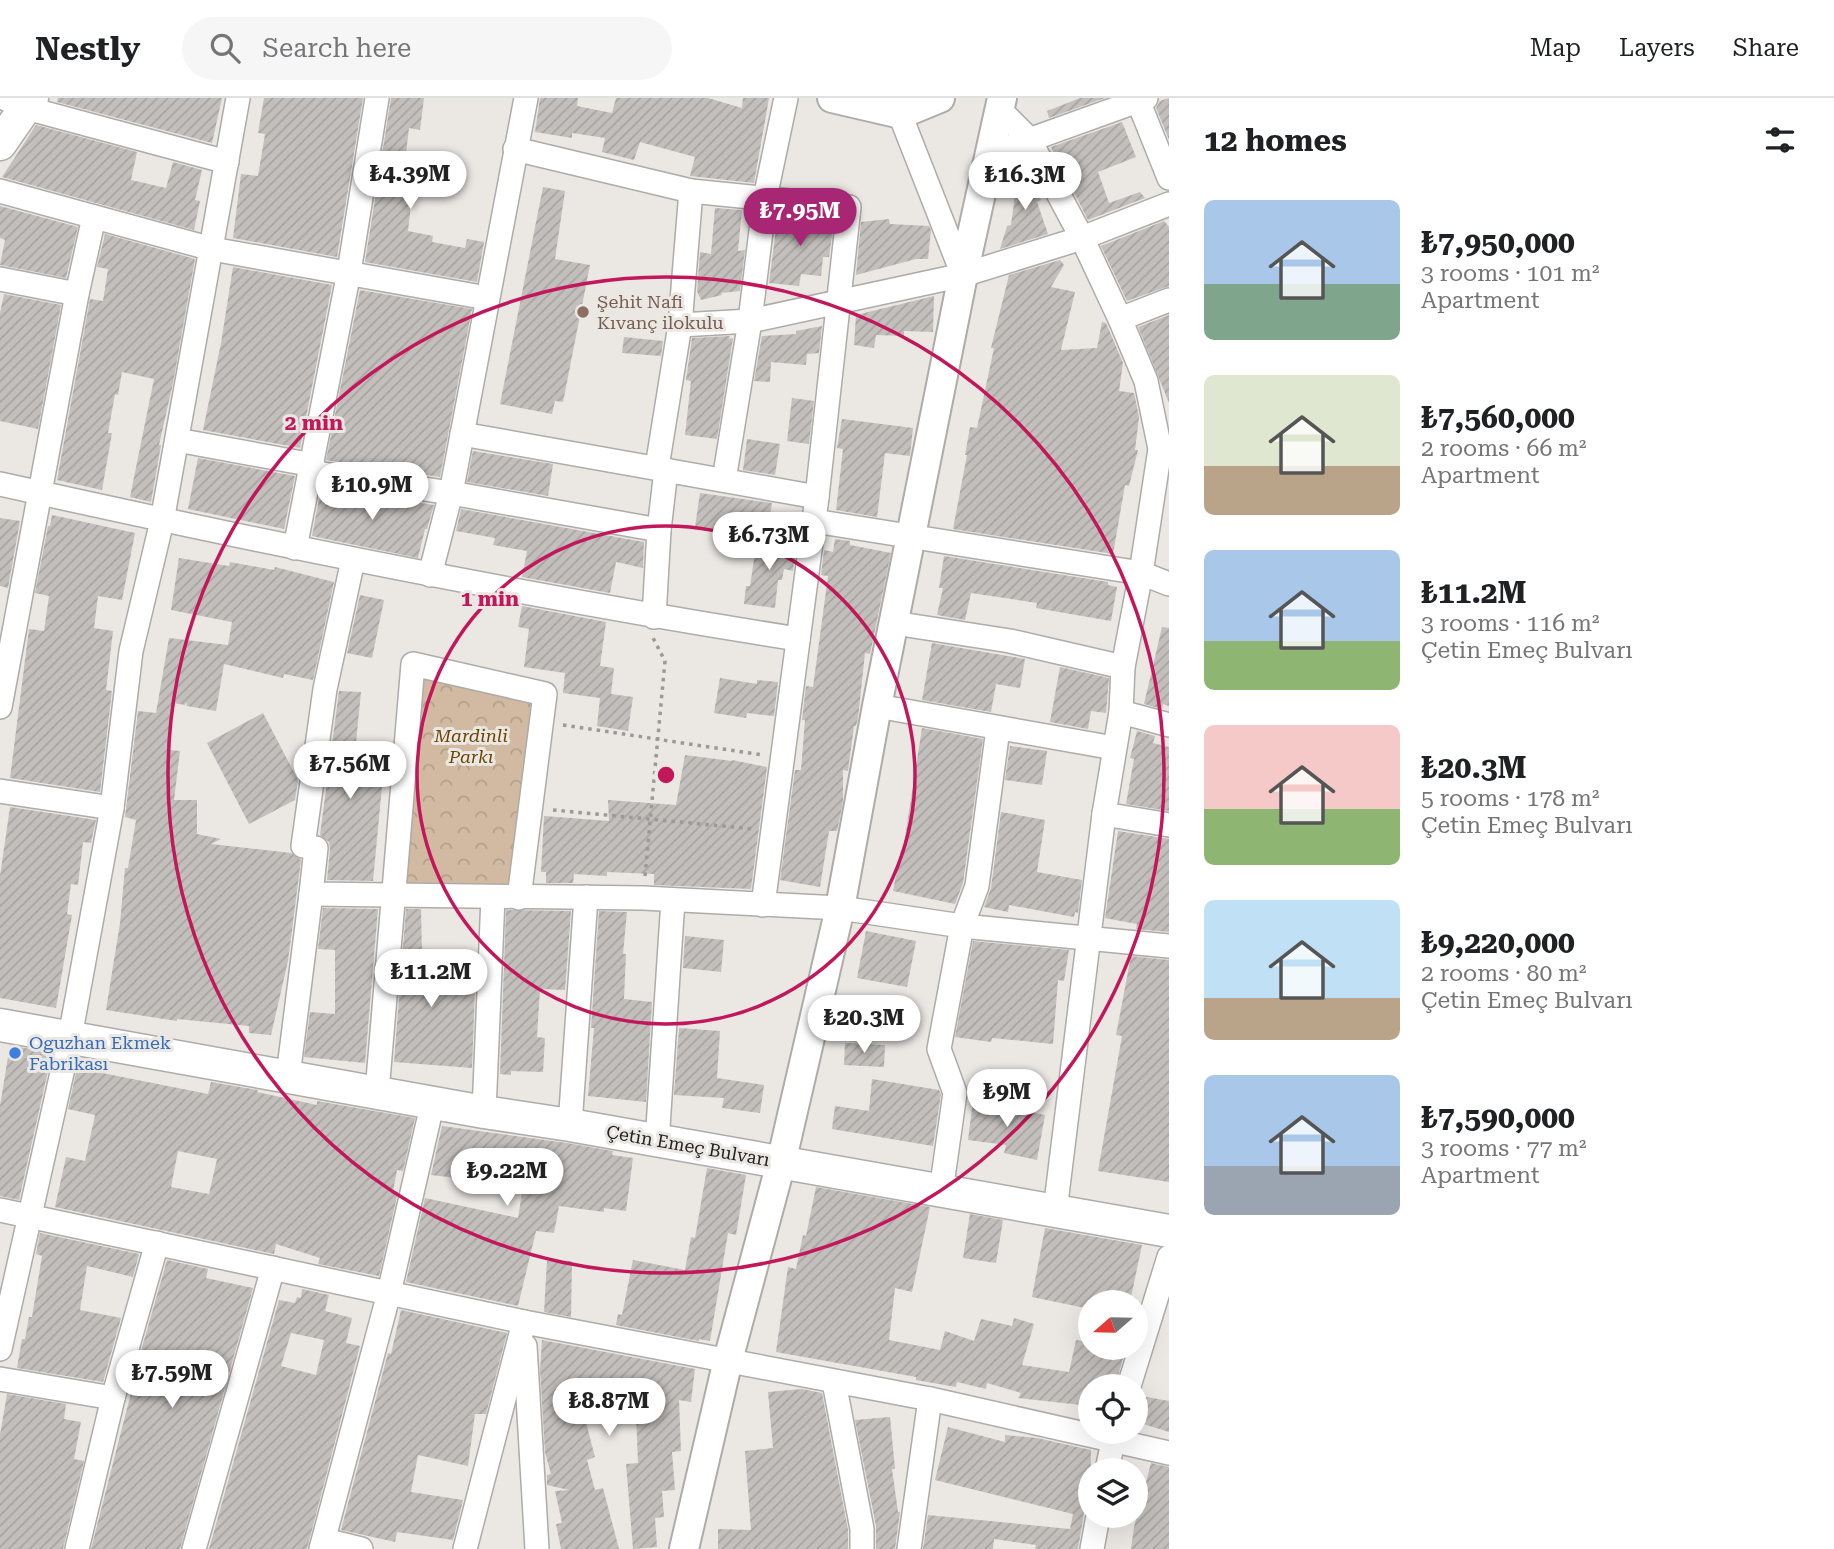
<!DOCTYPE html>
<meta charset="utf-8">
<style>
:root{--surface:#fff;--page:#f6f6f6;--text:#202124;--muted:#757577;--line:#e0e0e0;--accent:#a82774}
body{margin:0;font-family:"Roboto Serif",serif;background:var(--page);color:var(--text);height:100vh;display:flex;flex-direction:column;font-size:26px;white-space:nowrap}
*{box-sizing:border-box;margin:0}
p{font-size:23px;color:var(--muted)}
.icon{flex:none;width:38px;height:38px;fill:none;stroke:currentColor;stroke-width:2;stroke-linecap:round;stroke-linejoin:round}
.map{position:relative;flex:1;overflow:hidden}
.sheet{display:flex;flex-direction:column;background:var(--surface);width:665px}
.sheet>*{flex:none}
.needle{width:46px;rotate:250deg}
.buttons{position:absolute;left:1078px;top:1192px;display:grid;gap:14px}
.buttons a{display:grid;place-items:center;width:70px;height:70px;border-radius:50%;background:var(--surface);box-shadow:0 7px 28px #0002;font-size:35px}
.price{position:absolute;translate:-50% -60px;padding:0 16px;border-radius:24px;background:#fff;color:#222;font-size:23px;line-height:46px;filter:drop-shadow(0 2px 4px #0008)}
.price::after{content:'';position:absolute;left:50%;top:42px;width:21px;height:16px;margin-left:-10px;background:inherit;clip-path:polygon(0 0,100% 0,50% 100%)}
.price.active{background:var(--accent);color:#fff}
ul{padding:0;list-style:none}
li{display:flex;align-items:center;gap:21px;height:175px;padding:0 35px}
li span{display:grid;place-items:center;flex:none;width:196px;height:140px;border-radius:10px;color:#555}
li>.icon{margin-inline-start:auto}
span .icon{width:84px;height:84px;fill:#fffc;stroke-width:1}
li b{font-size:30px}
h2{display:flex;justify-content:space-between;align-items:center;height:84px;padding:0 35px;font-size:30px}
header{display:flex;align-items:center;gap:42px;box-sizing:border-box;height:98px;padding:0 35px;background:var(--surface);border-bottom:2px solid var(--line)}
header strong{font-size:33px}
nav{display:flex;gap:38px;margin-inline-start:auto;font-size:24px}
.search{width:490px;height:63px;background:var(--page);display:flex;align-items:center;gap:18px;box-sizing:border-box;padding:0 24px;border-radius:38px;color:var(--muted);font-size:26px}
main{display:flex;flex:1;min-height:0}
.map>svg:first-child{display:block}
.park{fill:url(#park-crowns)}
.building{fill:url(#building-hatch);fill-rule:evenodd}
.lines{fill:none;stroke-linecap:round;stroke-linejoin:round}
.minor-casing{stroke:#aeaba8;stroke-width:26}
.tertiary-casing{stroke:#aeaba8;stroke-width:32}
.secondary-casing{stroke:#aeaba8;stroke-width:35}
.path{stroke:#9c9997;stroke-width:3.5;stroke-dasharray:3.5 5;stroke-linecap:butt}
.minor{stroke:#fff;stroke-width:23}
.tertiary{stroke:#fff;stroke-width:28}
.secondary{stroke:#fff;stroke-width:32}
.ring{fill:none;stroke:#c2185b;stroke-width:3.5}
.education-dot{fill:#8d6e63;stroke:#ebe8e4;stroke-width:2.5}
.shop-dot{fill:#3f7fe0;stroke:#ebe8e4;stroke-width:2.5}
.labels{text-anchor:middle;stroke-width:6;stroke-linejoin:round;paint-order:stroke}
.education-label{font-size:18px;fill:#785e54;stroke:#ebe8e4;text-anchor:start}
.park-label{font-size:18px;font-style:italic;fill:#6d4300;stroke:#ebe8e4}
.shop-label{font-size:18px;fill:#366cbe;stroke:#ebe8e4;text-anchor:start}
.street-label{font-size:18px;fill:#242322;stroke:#ebe8e4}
.centre{fill:#c2185b;stroke:#ebe8e4;stroke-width:3.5}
.ring-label{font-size:21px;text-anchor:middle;font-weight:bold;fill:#c2185b;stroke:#ebe8e4;stroke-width:6;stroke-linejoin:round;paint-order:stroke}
</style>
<header>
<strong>Nestly</strong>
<div class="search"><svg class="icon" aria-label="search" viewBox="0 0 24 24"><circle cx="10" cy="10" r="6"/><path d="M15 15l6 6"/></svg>Search here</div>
<nav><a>Map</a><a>Layers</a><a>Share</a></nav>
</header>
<main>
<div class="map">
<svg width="1169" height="1451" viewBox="0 0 1169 1451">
<defs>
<pattern id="park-crowns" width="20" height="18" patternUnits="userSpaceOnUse" patternTransform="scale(1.75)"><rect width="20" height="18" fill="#d1baa1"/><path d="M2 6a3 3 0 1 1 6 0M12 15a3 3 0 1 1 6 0" fill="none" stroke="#b3a08a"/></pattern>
<pattern id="building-hatch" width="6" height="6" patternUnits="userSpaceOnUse" patternTransform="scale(1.75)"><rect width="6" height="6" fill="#c3bfbc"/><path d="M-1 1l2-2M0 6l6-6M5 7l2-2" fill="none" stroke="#a7a4a1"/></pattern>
</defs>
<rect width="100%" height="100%" fill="#ebe8e4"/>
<!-- park -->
<path class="park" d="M413 566 545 596 519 800 392 795Z"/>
<!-- building -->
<g class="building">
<path d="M58 0H222L212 45 57 4Z"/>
<path d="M264 0H363L337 159 233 140 241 76 258 78 265 36 258 35Z"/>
<path d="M391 0H424L420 32 409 30 401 96 412 97 408 133 433 138 432 144 465 150 467 141 484 144 477 184 365 164Z"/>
<path d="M540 0H578L577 8 612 15 616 0H708L742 10 743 0H769L754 85 690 78 695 59 640 44 634 62 602 54 605 40 572 35V40L535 34Z"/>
<path d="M1080 0H1105L1049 20 1047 13Z"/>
<path d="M1169 0V42L1156 10 1160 3Z"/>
<path d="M1122 24 1136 59 1098 74 1109 105 1140 94 1145 100 1088 122 1051 49Z"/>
<path d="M36 27 137 54 131 82 166 90 173 64 202 72 195 102 200 103 194 132 2 79Z"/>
<path d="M1029 70 1041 94 1038 95 1041 102 1037 104 1048 136 1000 151 1007 128 1011 127 1018 74Z"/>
<path d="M543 89 565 93 555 161 590 167 563 304 555 303 552 316 500 306Z"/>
<path d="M0 108 78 129 66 180 0 167 5 142 0 140Z"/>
<path d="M715 110 742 112 738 153 745 152 740 193 721 195 722 197 701 202 697 193 700 154 711 156Z"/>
<path d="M778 116 834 122 829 159H823L821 178 801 176 799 188 769 185Z"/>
<path d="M889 121 890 126 929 128 931 132 928 161H916L856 177 861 124Z"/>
<path d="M1164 123 1169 129V188L1127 203 1101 148Z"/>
<path d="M105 136 195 161 173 285 159 347H161L151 404 130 399 154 281 122 274 118 297 115 296 108 335H112L102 392 57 382 90 201 103 203 108 171 97 169Z"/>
<path d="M1060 162 1064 167 1051 189 1075 194 1061 252 1097 250 1102 224 1106 225 1123 265 1119 293 1134 295 1139 319 1135 352H1138L1129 388 1125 387 1113 456 953 431 967 357H965L970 329 977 330 994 250H991L1009 177Z"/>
<path d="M233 169 332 187 300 350 203 332 221 245Z"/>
<path d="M360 192 472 211 440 379 326 362Z"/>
<path d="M4 196 61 207 38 331 0 323V215Z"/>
<path d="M934 198 933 234 904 233V238L876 237 874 250 854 247 856 217Z"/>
<path d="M1169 217V305L1138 229Z"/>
<path d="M822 228 819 255 807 256 806 267 771 264 770 284 754 283 762 238 796 236V233Z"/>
<path d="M730 238 729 241 733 240 717 341 685 337 691 283 686 282 692 240Z"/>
<path d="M624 239 663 243 661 258 622 255Z"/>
<path d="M792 300 814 303 809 346 787 343Z"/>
<path d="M842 321 913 330 910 358 885 355 877 419 836 412 843 351 837 350Z"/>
<path d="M747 341 780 346 775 377 743 372Z"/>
<path d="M473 353 553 366 548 398 467 384Z"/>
<path d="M198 360 295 378 284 431 188 411Z"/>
<path d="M321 390 434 407 427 431H425L418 460 312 438Z"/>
<path d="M700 395 772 405 767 439 695 429Z"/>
<path d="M461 411 644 444 643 470 616 464 610 495 522 479 527 453 493 447 495 440 456 433Z"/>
<path d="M52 417 135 435 122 502 98 498 94 530 113 533 106 592 112 593 100 694 10 680 29 531 44 533 49 498 35 495 48 428H50Z"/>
<path d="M0 420 20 423 8 490 0 488Z"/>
<path d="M835 441 850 443V447L891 455 870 556 865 555 858 620 856 628H854L848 673 843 672V704L837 733H829L820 789 780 782 795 672H801L805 622H802L806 588 813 589 828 478 821 477 824 452 833 454Z"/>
<path d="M757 442 796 448 793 473 784 471 782 482H778L775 510 744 506 746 488H750Z"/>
<path d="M944 458 1108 484V487L1117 489 1111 523 1036 510 1037 505 971 495 965 522 937 517 943 490H939Z"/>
<path d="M179 460 229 468 230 464 274 472 275 469 334 484 313 582 284 576 283 580 224 566 216 613 187 608 186 604 185 607 173 605 170 652 180 653 174 702H197V736L221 741 211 746 291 755 301 762 288 863 271 937 249 935V928L177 921V923L106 912 120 825 125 770H128L136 722 125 719 138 613 156 615 169 540 228 547 232 524 171 512Z"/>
<path d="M360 497 384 502 372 560 347 555Z"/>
<path d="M522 508 606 524 600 568 614 570 611 596 633 599 628 633 597 628 600 600 563 595 565 575 524 569 529 531 518 529Z"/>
<path d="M1162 529 1169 530V608L1163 606 1162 611 1144 606Z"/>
<path d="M932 545 1025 561 1020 590 996 586 991 614 922 602Z"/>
<path d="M1060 569 1109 580 1106 615 1091 613 1088 631 1050 624Z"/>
<path d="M720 580 757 586V582L778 584 774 618 747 615 746 620 714 615Z"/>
<path d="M339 593 361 594 353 675 383 678 373 783 327 782 330 751 329 744 320 737Z"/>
<path d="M263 615 298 682 295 702 249 726 207 645Z"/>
<path d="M922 630 983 641 963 785 955 806 893 793 901 752H903Z"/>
<path d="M1137 633 1155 638 1153 645 1169 649V713L1126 706 1134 661 1130 660Z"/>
<path d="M1010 648 1047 653 1042 687 1005 682Z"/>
<path d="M685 657 732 663V662L767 669 751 791 654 787V776L607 774V778L574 776 573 785H546V774H541L544 718 609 723 608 702 676 707Z"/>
<path d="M10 709 96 722 91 745 83 744 78 787 71 786 67 816 72 817 56 910 0 900V778Z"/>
<path d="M1001 714 1045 722 1037 774 1082 782 1078 815 1075 814 1074 819 1009 807 1008 814 984 809 991 790Z"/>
<path d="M1118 733 1169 741V834L1136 831 1137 826 1105 820Z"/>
<path d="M323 810 378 811 365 965 304 959 310 914 335 916V852L318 851Z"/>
<path d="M406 811H421L422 854H437L436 891 475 893 472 970 394 964Z"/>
<path d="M506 812 571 813 565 892 540 891 537 939 545 940 543 974 511 973V977L500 976Z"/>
<path d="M599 813 627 814 623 856H626L624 901 652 904 646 1004 588 998 594 930H591Z"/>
<path d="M866 833 916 843 907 889 857 880Z"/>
<path d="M685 838 724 842 721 874 683 870Z"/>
<path d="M973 843 1069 852 1064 883 1058 882 1053 946 992 940 991 944 955 939Z"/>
<path d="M1131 858 1169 862V1084L1098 1073 1122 938 1116 937Z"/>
<path d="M679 930 720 933 717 980 764 987 760 1015 722 1010 724 1000 674 997Z"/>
<path d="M845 945 885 947 884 969 844 967Z"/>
<path d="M14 948 52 955 19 1102 0 1098V1008L8 959H12Z"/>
<path d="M77 970 208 996 211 984 258 992 257 994 317 1007V1003L415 1020 403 1073 397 1072 393 1093 398 1094 379 1178 318 1166 320 1160 276 1146 274 1156 55 1109 66 1059 85 1063 95 1017 68 1011ZM178 1053 217 1061 209 1096 171 1089Z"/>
<path d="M872 981 939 992 941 996 933 1048 832 1031 835 1008 869 1013Z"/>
<path d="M973 1003 1002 1006V1009L1045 1017 1037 1062 1004 1055 1006 1047 968 1042Z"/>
<path d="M442 1028 567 1045 613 1053 612 1057 633 1060 626 1113 604 1110V1114L559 1108 554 1135 536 1133 518 1208 406 1184 425 1100 518 1120 523 1088 431 1077Z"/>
<path d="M707 1070 746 1077 736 1137 728 1135 710 1243 699 1241V1243L616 1227 618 1216 622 1217 633 1162 685 1172 691 1139 695 1140Z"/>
<path d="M816 1089 930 1109 912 1194 895 1190 889 1242 940 1252 945 1233 974 1243 981 1221 1012 1228 1014 1220 1034 1226 1022 1267 1069 1274 1076 1242 1090 1244V1250H1126L1115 1288H1090V1308L1018 1300 1021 1295 987 1285 986 1291 957 1284 956 1289 916 1282V1279L776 1254 788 1169 796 1171 803 1137 806 1138Z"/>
<path d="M970 1116 1003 1122 996 1165 963 1160Z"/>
<path d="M1045 1130 1142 1147 1130 1204H1090V1211L1032 1199Z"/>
<path d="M40 1135 139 1156 133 1179 87 1168 80 1212 121 1220 103 1284 17 1270 22 1241H25L29 1219H32L42 1158 36 1156Z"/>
<path d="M167 1162 208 1171 206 1180 253 1190 180 1451H91L131 1295H129Z"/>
<path d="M547 1163H572L571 1219 544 1214Z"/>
<path d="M302 1191 329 1197 325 1213 352 1220 346 1245 360 1248 307 1451H209L279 1202 295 1205 297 1199 301 1200ZM291 1235 324 1242 316 1277 281 1268Z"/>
<path d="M401 1212 507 1235 486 1316H475L468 1368 418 1357 411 1394 463 1402 453 1442 397 1434 395 1444 341 1432 388 1255 391 1256Z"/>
<path d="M542 1242 695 1271 691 1304 679 1302 681 1353 672 1354 675 1392 662 1393 664 1419 655 1420 657 1449 633 1451 626 1366 638 1365 636 1317 582 1309 595 1359 587 1362 595 1392 603 1390 619 1451H561L556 1426 562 1425 555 1393 569 1392 547 1387V1377L551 1376 545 1354 540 1272Z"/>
<path d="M802 1291 822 1295 848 1432V1451H718V1431L751 1432 745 1353 773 1350 768 1294Z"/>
<path d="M7 1296 66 1306 64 1321 81 1324 74 1361 84 1363 63 1451H0V1337Z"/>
<path d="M1141 1298 1169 1303V1334L1137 1324Z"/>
<path d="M890 1319 895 1371H892L898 1414H900L895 1451H876V1428L855 1322Z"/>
<path d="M948 1329 1005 1344V1337L1037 1340 1091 1352 1090 1407 1084 1415 1078 1451H1035L1036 1447 994 1441 993 1451H923L928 1417 1070 1431 1073 1416 935 1382Z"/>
<path d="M1151 1365 1169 1369V1451H1131L1134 1429Z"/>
</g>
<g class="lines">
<defs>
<g id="minor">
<path d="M4 0 8 2"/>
<path d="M1137 0 1169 80"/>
<path d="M894 1 963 177"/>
<path d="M26 10 227 64"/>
<path d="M999 11 1029 41 1082 140 1120 221 1146 283 1160 351 1141 475 1123 569 1121 614 1104 716 1055 1113"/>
<path d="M515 51 691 93 849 109 817 399 763 807"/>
<path d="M990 56 1146 0"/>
<path d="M0 93 212 151 487 200"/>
<path d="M0 181 77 196"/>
<path d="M1120 221 1169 202"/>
<path d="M680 227 750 223 963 177 1082 140 1169 106"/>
<path d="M462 336 817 399"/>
<path d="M177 342 313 367"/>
<path d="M657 369 680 227 691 93"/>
<path d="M310 374 451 395 659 432"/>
<path d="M724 382 750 223 765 100 786 0"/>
<path d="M0 386C264 445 530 499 798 541"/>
<path d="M814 423 1141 475 1169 486"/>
<path d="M295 450 349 174 377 0"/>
<path d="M353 462 325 591 303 748 316 750 311 796 643 800 840 810 962 828 1169 848"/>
<path d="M430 477 451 395 526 0"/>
<path d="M654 519 659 432 666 372"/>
<path d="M894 525 1010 543 1123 569"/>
<path d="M877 608 1114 650"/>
<path d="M0 609 77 196 94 119"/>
<path d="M1121 614 1169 627"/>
<path d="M0 693 112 710"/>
<path d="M1104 716 1169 727"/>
<path d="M288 978 311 796"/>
<path d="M377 994 413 566 545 596 519 800"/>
<path d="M484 1014 493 799"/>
<path d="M570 1027 586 799"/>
<path d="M657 1044 673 802"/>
<path d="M941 1093 955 995 939 951 962 828 977 788 998 631"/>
<path d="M0 1112 524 1224 930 1301 1169 1355"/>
<path d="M525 1248 537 1451"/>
<path d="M0 1251 70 939 112 710 131 553 162 423 238 0"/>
<path d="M0 1281 113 1300"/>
<path d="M834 1284 862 1431V1451"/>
<path d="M1129 1288 1169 1159"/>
<path d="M1107 1372 1115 1334"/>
<path d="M324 1442 361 1451"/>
<path d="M77 1451 113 1300 157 1145"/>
<path d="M194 1451 273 1170"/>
<path d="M321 1451 389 1195 433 1003"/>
<path d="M465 1451 524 1224"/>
<path d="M909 1451 930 1301"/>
<path d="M1092 1451 1098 1418"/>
</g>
<g id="tertiary">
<path d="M832 0 901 16 940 0"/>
<path d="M684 1451 728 1262 781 1065 840 810 877 608 963 177 1002 0"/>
</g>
<g id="secondary">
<path d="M0 46 32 0"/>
<path d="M0 927 484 1014 570 1027 1169 1133"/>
</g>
</defs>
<!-- minor casing -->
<use href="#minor" class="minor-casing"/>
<!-- tertiary casing -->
<use href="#tertiary" class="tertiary-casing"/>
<!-- secondary casing -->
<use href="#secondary" class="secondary-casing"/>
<!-- path -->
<g class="path">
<path d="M563 627 763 657"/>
<path d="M553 712 754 731"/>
<path d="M645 778 665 563 652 538"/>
</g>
<!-- minor -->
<use href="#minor" class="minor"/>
<!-- tertiary -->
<use href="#tertiary" class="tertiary"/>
<!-- secondary -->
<use href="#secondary" class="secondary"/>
</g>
<!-- distance rings -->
<g class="ring">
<circle cx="666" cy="677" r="249"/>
<circle cx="666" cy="677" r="498"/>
</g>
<!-- markers -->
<circle class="education-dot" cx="583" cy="214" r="7"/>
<circle class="shop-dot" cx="15" cy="955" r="7"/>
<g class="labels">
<!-- education labels -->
<g class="education-label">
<text x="597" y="210">Şehit Nafi<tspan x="597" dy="21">Kıvanç ilokulu</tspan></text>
</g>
<!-- park labels -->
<g class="park-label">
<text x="471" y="644">Mardinli<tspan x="471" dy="21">Parkı</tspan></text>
</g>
<!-- shop labels -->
<g class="shop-label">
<text x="29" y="951">Oguzhan Ekmek<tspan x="29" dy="21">Fabrikası</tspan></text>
</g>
<!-- street labels -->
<g class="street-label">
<text transform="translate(688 1048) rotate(10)" y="6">Çetin Emeç Bulvarı</text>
</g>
</g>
<circle cx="666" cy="677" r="10" class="centre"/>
<g class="ring-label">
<text x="314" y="332">2 min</text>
<text x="490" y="508">1 min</text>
</g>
</svg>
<div class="buttons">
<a><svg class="needle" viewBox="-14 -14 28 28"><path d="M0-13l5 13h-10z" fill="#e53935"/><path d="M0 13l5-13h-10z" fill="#757577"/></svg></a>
<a><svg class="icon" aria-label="locate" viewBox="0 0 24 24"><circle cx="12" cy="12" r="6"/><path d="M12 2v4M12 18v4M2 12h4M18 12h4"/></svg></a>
<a><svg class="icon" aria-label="layers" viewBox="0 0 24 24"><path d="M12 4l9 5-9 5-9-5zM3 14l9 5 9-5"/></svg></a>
</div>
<b class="price" style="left:410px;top:113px">₺4.39M</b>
<b class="price" style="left:1025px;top:114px">₺16.3M</b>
<b class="price active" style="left:800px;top:150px">₺7.95M</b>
<b class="price" style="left:372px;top:424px">₺10.9M</b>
<b class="price" style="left:769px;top:474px">₺6.73M</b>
<b class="price" style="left:350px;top:703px">₺7.56M</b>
<b class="price" style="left:431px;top:911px">₺11.2M</b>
<b class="price" style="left:864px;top:957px">₺20.3M</b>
<b class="price" style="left:1007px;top:1031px">₺9M</b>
<b class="price" style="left:507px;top:1110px">₺9.22M</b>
<b class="price" style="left:172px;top:1312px">₺7.59M</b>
<b class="price" style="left:609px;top:1340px">₺8.87M</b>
</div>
<section class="sheet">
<h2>12 homes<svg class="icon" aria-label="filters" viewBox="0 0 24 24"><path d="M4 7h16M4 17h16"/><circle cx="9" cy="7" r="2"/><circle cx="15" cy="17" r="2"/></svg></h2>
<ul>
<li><span style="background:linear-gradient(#a9c7e8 60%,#7fa58c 0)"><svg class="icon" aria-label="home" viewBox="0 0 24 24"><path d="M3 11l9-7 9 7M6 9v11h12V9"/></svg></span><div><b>₺7,950,000</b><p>3 rooms · 101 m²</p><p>Apartment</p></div></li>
<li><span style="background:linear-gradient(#dfe7d0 65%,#b9a48a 0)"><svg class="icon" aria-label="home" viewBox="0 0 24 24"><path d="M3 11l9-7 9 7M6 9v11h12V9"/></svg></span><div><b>₺7,560,000</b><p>2 rooms · 66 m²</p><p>Apartment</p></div></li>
<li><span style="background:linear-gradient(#a9c7e8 65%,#8fb573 0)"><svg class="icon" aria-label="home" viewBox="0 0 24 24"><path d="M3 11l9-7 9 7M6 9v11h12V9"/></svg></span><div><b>₺11.2M</b><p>3 rooms · 116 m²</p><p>Çetin Emeç Bulvarı</p></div></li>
<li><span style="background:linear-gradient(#f6c9c9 60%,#8fb573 0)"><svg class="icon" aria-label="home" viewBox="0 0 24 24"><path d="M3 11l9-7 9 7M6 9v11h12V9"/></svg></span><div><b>₺20.3M</b><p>5 rooms · 178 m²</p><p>Çetin Emeç Bulvarı</p></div></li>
<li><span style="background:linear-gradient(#bfe0f5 70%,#b9a48a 0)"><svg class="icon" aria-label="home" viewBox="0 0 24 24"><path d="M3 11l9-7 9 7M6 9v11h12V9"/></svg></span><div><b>₺9,220,000</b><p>2 rooms · 80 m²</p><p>Çetin Emeç Bulvarı</p></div></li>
<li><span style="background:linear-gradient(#a9c7e8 65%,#9aa5b1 0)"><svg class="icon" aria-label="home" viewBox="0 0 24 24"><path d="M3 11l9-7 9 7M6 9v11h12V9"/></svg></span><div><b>₺7,590,000</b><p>3 rooms · 77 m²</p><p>Apartment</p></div></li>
</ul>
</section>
</main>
